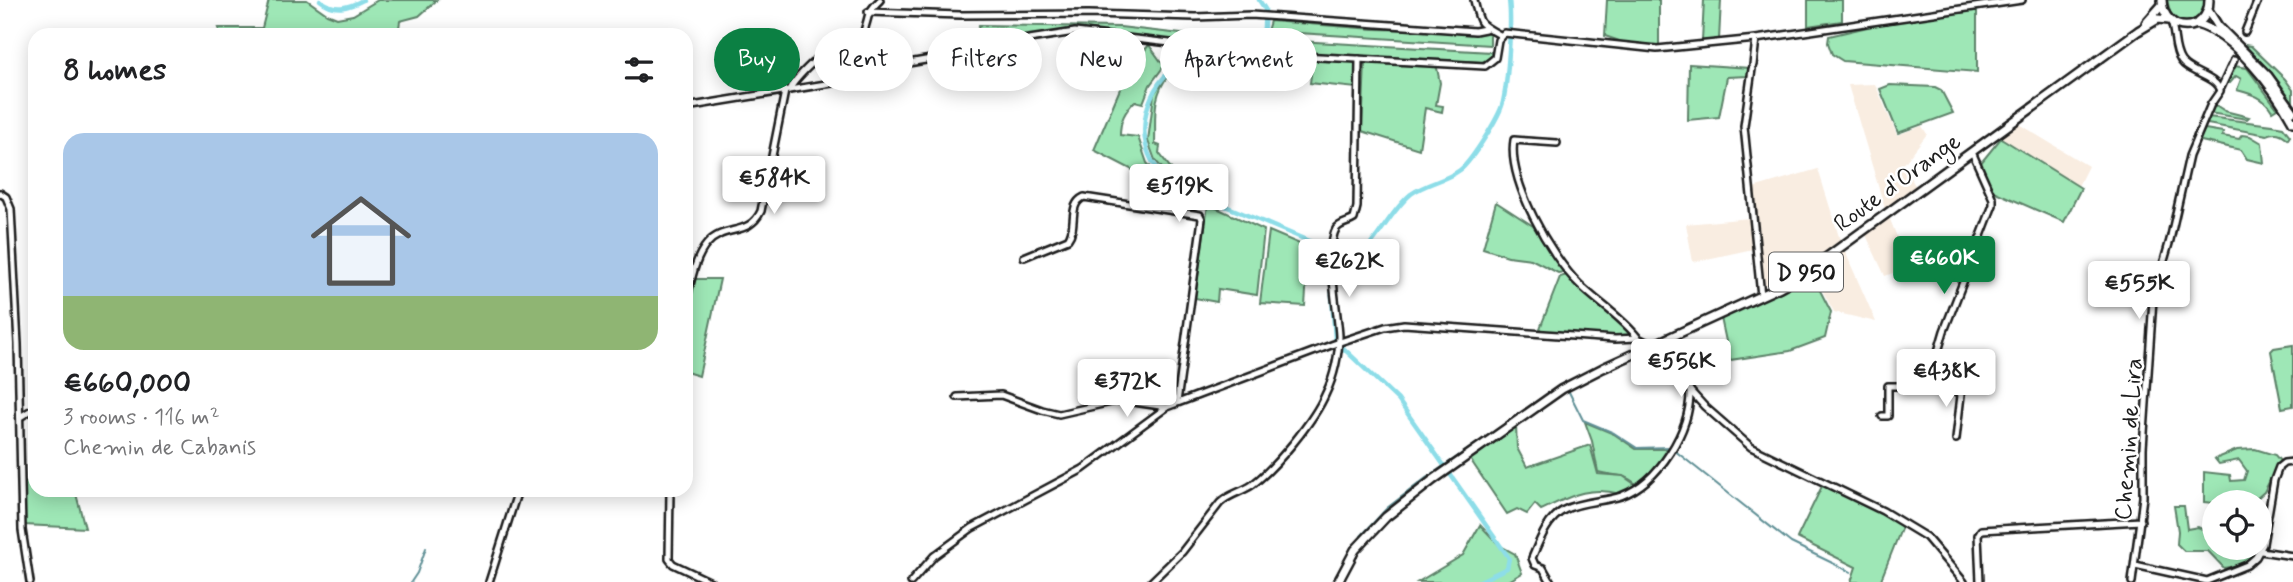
<!DOCTYPE html>
<meta charset="utf-8">
<style>
:root{--surface:#fff;--page:#f2f2f2;--text:#202124;--muted:#757577;--accent:#0b8043}
body{margin:0;font-family:Mynerve,sans-serif;background:var(--page);color:var(--text);height:100vh;display:flex;flex-direction:column;font-size:26px;white-space:nowrap}
*{box-sizing:border-box;margin:0}
p{font-size:23px;color:var(--muted)}
.icon{flex:none;width:38px;height:38px;fill:none;stroke:currentColor;stroke-width:2;stroke-linecap:round;stroke-linejoin:round}
.map{position:relative;flex:1;overflow:hidden}
.panel{position:absolute;left:28px;top:28px;width:665px;height:469px;display:flex;flex-direction:column;background:var(--surface);border-radius:21px;box-shadow:0 4px 18px #0003}
.panel>*{flex:none}
.hud{position:absolute;left:714px;top:28px;width:665px;height:63px;display:flex;gap:14px}
.controls{position:absolute;left:2202px;top:490px;display:grid;gap:14px}
.controls a{display:grid;place-items:center;width:70px;height:70px;border-radius:50%;background:var(--surface);box-shadow:0 4px 18px #0003;font-size:35px}
.price{position:absolute;translate:-50% -60px;padding:0 16px;border-radius:7px;background:#fff;color:#222;font-size:23px;line-height:46px;filter:drop-shadow(0 2px 4px #0008)}
.price::after{content:'';position:absolute;left:50%;top:42px;width:21px;height:16px;margin-left:-10px;background:inherit;clip-path:polygon(0 0,100% 0,50% 100%)}
.price.active{background:var(--accent);color:#fff}
ul{padding:0;list-style:none}
li{display:grid;align-content:center;gap:14px;height:371px;padding:0 35px}
li span{display:grid;place-items:center;height:217px;border-radius:21px;color:#555}
li>.icon{margin-inline-start:auto}
span .icon{width:126px;height:126px;fill:#fffc;stroke-width:1}
li b{font-size:30px}
h2{display:flex;justify-content:space-between;align-items:center;height:84px;padding:0 35px;font-size:30px}
.pill{padding:0 24px;border-radius:32px;background:var(--surface);box-shadow:0 4px 18px #0003;font-size:24px;line-height:63px}
.pill.active{background:var(--accent);color:#fff}
.map>svg:first-child{display:block}
.built{fill:#f9ede1}
.green{fill:#9ee7b6;stroke:#5d8269;stroke-width:2}
.lines{fill:none;stroke-linecap:round;stroke-linejoin:round}
.stream{stroke:#609096;stroke-width:2}
.canal{stroke:#8ddde8;stroke-width:4.5}
.minor-casing{stroke:#1c1c1c;stroke-width:10}
.major-casing{stroke:#1c1c1c;stroke-width:12}
.minor{stroke:#fff;stroke-width:5}
.major{stroke:#fff;stroke-width:7}
.labels{text-anchor:middle;stroke-width:5;stroke-linejoin:round;paint-order:stroke}
.shield{fill:#fff;stroke:#606060;stroke-width:2}
.shield-label{font-size:23px;font-weight:bold;fill:#1c1c1c}
.street-label{font-size:24px;fill:#1c1c1c;stroke:#fff}
</style>
<div class="map">
<svg width="2293" height="582" viewBox="0 0 2293 582">
<rect width="100%" height="100%" fill="#fff"/>
<filter id="ink" filterUnits="userSpaceOnUse"><feTurbulence type="fractalNoise" baseFrequency=".0143" numOctaves="2"/><feDisplacementMap in="SourceGraphic" scale="14" xChannelSelector="R" yChannelSelector="G"/><feConvolveMatrix kernelMatrix="1 2 1 2 8 2 1 2 1" color-interpolation-filters="sRGB"/></filter>
<g filter="url(#ink)">
<!-- built -->
<g class="built">
<path d="M1875 84 1897 135 1922 126 1927 134 1903 165 1916 187 1885 209 1848 85Z"/>
<path d="M2017 123 2088 166 2078 186 2000 137Z"/>
<path d="M1818 169 1841 243 1804 269 1765 285 1753 188Z"/>
<path d="M1889 217 1909 267 1885 276 1866 235Z"/>
<path d="M1750 218 1753 249 1693 262 1686 224Z"/>
<path d="M1844 249 1876 322 1834 312 1813 273Z"/>
</g>
<!-- green -->
<g class="green">
<path d="M269 0H307L327 14 337 18 353 15 378 0H437L419 16 400 21 398 35H221L218 28H262Z"/>
<path d="M1607 0H1659V46L1631 45 1605 36Z"/>
<path d="M1704 0H1721L1719 40 1702 41Z"/>
<path d="M1808 0H1842V21L1808 26Z"/>
<path d="M2167 0H2205L2203 14 2195 21 2182 23 2171 16Z"/>
<path d="M1977 10V72L1843 61 1832 54 1828 43 1829 36 1906 18Z"/>
<path d="M1270 21 1374 29 1484 31 1490 34V45L1267 31Z"/>
<path d="M979 25 1120 27 1190 35 1491 52V58L1482 62 1260 51 1061 32 932 57 933 50 965 47 985 41 977 33Z"/>
<path d="M1149 45 1164 66 1150 85 1143 103 1135 101C1125 111 1120 120 1120 135L1138 137 1147 163 1162 180 1148 178 1094 150 1128 70 1143 69 1144 51Z"/>
<path d="M2245 45 2251 46 2285 79 2293 90V102L2278 81Z"/>
<path d="M1198 59H1223L1256 64 1212 63 1169 74C1151 99 1156 115 1155 144L1160 146 1159 153 1172 170 1166 173 1155 160 1148 141 1154 94 1172 69Z"/>
<path d="M1313 59 1357 61 1356 88 1310 83Z"/>
<path d="M1365 63 1433 65 1437 68 1440 83 1436 105 1443 106 1442 112 1425 108 1419 149 1362 131Z"/>
<path d="M1689 64 1750 68 1748 76 1727 77 1719 117 1688 120Z"/>
<path d="M2234 66 2247 68 2277 108 2272 111C2264 97 2252 94 2237 90L2241 79 2236 76 2230 83 2227 82Z"/>
<path d="M1890 85 1935 87 1941 90 1953 113 1898 133 1880 89Z"/>
<path d="M2214 104 2225 111 2249 117 2247 119 2209 113Z"/>
<path d="M2208 117 2272 125 2283 127 2290 136 2288 139C2281 133 2276 131 2267 135L2207 124Z"/>
<path d="M2205 129 2223 132 2222 136 2239 139 2242 135 2250 136 2262 143 2264 163 2247 159 2241 150 2197 140Z"/>
<path d="M2001 138 2081 188 2064 222 1993 191 1980 164Z"/>
<path d="M1496 202 1533 226 1564 272 1558 273 1531 259 1508 256 1483 248Z"/>
<path d="M1208 204 1264 230 1257 295 1218 289 1217 302 1195 298Z"/>
<path d="M1269 231 1321 253 1328 269 1325 274 1307 276 1305 306 1260 303Z"/>
<path d="M1811 273 1831 312 1825 338 1790 351 1730 360 1721 318 1790 287Z"/>
<path d="M1567 275 1576 286 1626 327 1631 334 1629 337 1539 331 1560 277Z"/>
<path d="M694 279H720L699 376 686 372V312Z"/>
<path d="M2293 345V406L2282 408 2271 351 2274 348Z"/>
<path d="M1585 422 1614 434 1636 449H1669L1645 479 1636 484C1621 472 1616 477 1598 472L1592 441Z"/>
<path d="M1516 426 1517 448 1527 467 1590 445 1598 474 1623 476 1636 485 1620 494C1589 485 1569 497 1541 510L1535 504 1527 514 1517 509 1507 514 1470 459Z"/>
<path d="M2255 449 2275 455 2280 461 2264 492 2256 499 2231 498 2214 503 2204 502V472L2230 475 2231 481 2244 480 2247 471 2239 460 2219 464 2215 459 2237 450Z"/>
<path d="M23 482H35V490H75L85 528 24 525Z"/>
<path d="M1823 484 1903 524 1880 582H1851L1856 567 1797 538Z"/>
<path d="M2174 506H2184L2187 529 2198 527 2214 535V548H2245L2257 553 2245 564 2224 568 2208 551H2184L2177 544 2178 531Z"/>
<path d="M1480 525 1499 545 1515 554 1522 573 1507 582H1418L1463 555Z"/>
</g>
<g class="lines">
<!-- stream -->
<g class="stream">
<path d="M1564 384 1645 345"/>
<path d="M1568 390 1583 420 1614 433 1637 448 1670 447"/>
<path d="M1674 450 1791 543 1851 572"/>
<path d="M1361 536 1387 508 1426 478 1545 397"/>
<path d="M411 582 417 573 426 548"/>
</g>
<!-- canal -->
<g class="canal">
<path d="M320 0C335 12 348 8 363 0"/>
<path d="M1259 0 1265 9 1262 59 1259 61C1240 59 1218 53 1199 56 1155 65 1131 123 1152 161 1160 174 1173 182 1185 189L1342 255 1359 253 1367 249C1382 232 1394 208 1411 194 1426 183 1445 181 1460 170 1471 162 1500 116 1503 102 1508 79 1512 23 1509 0"/>
<path d="M1324 255 1330 270 1335 339"/>
<path d="M1341 346 1398 400 1509 558 1507 568 1478 582"/>
</g>
<defs>
<g id="minor">
<path d="M1474 0C1480 25 1478 23 1500 35"/>
<path d="M868 12 960 15 1089 14 1195 17 1251 15 1475 31 1485 29"/>
<path d="M2245 32 2258 0"/>
<path d="M1753 65 1756 39"/>
<path d="M1752 69 1744 126 1761 296"/>
<path d="M2221 88 2234 60"/>
<path d="M789 90C795 78 826 48 839 43 846 40 853 40 861 37 871 20 862 17 880 0"/>
<path d="M686 107 844 81 903 64 976 51 1016 41 1075 32 1265 54 1485 66 1495 58 1498 40 1504 33 1657 49 1756 39 2022 0"/>
<path d="M1557 143 1514 140C1507 180 1551 257 1579 284 1598 303 1621 316 1638 338"/>
<path d="M0 193 6 197 11 209 18 344 22 530 30 582"/>
<path d="M1024 257 1068 239C1078 226 1067 205 1084 197L1200 215 1202 219 1177 402"/>
<path d="M686 302C691 283 694 259 707 244 724 224 749 237 761 211L785 91"/>
<path d="M1928 386 1959 392 1961 395 1956 439"/>
<path d="M957 397 1001 395 1042 410 1059 414 1120 400 1167 407"/>
<path d="M1882 416H1888V386H1928L1944 331 1993 205V199L1972 152"/>
<path d="M20 417 35 408"/>
<path d="M670 490 669 559 673 564 711 582"/>
<path d="M2261 551 2293 556"/>
<path d="M2135 565 2207 581 2247 565 2256 557 2263 544 2274 480 2279 467 2284 463 2293 462"/>
<path d="M489 582 518 490"/>
<path d="M911 582 934 556 972 528 1083 469 1167 407 1334 344 1385 327 1404 324 1615 339 1638 338 1646 342 1704 406 1751 447 1883 511 1926 537 1964 582"/>
<path d="M1151 582 1182 552 1220 503C1229 494 1242 492 1252 485 1276 467 1314 421 1326 393 1334 377 1339 354 1339 336 1338 312 1325 247 1336 229 1340 223 1348 223 1354 219L1357 207 1359 59"/>
<path d="M1551 582 1543 568 1535 565 1532 558C1539 542 1547 519 1564 510 1581 501 1603 502 1621 496 1659 482 1691 430 1690 390"/>
<path d="M1980 582 1978 535 1981 530 2141 521"/>
<path d="M2132 582 2143 497V448L2153 299 2170 240 2189 156 2211 104 2220 91C2216 76 2190 74 2181 61 2173 49 2176 35 2171 22"/>
</g>
<g id="major">
<path d="M2162 0C2163 35 2209 35 2209 0"/>
<path d="M2208 10 2218 26 2268 76 2293 111"/>
<path d="M2146 23 2162 5"/>
<path d="M2196 24C2233 33 2276 90 2293 122"/>
<path d="M1338 582 1355 550 1386 517 1433 480 1562 389 1603 368 1780 287 1805 273 2138 31 2158 19 2169 20"/>
</g>
</defs>
<!-- minor casing -->
<use href="#minor" class="minor-casing"/>
<!-- major casing -->
<use href="#major" class="major-casing"/>
<!-- minor -->
<use href="#minor" class="minor"/>
<!-- major -->
<use href="#major" class="major"/>
</g>
</g>
<g class="labels">
<!-- shield labels -->
<rect class="shield" x="1769" y="252.5" width="74" height="39" rx="5"/>
<g class="shield-label">
<text x="1806" y="280">D 950</text>
</g>
<!-- street labels -->
<g class="street-label">
<text transform="translate(1897 182) rotate(-36)" y="8">Route d'Orange</text>
<text transform="translate(2128 439) rotate(-86)" y="8">Chemin de Lira</text>
</g>
</g>
</svg>
<div class="controls">
<a><svg class="icon" aria-label="locate" viewBox="0 0 24 24"><circle cx="12" cy="12" r="6"/><path d="M12 2v4M12 18v4M2 12h4M18 12h4"/></svg></a>
</div>
<b class="price" style="left:774px;top:216px">€584K</b>
<b class="price" style="left:1179px;top:224px">€519K</b>
<b class="price active" style="left:1944px;top:296px">€660K</b>
<b class="price" style="left:1349px;top:299px">€262K</b>
<b class="price" style="left:2139px;top:321px">€555K</b>
<b class="price" style="left:1681px;top:399px">€556K</b>
<b class="price" style="left:1946px;top:409px">€438K</b>
<b class="price" style="left:1127px;top:419px">€372K</b>
<div class="hud">
<a class="pill active">Buy</a>
<a class="pill">Rent</a>
<a class="pill">Filters</a>
<a class="pill">New</a>
<a class="pill">Apartment</a>
</div>
<section class="panel">
<h2>8 homes<svg class="icon" aria-label="filters" viewBox="0 0 24 24"><path d="M4 7h16M4 17h16"/><circle cx="9" cy="7" r="2"/><circle cx="15" cy="17" r="2"/></svg></h2>
<ul>
<li><span style="background:linear-gradient(#a9c7e8 75%,#8fb573 0)"><svg class="icon" aria-label="home" viewBox="0 0 24 24"><path d="M3 11l9-7 9 7M6 9v11h12V9"/></svg></span><div><b>€660,000</b><p>3 rooms · 116 m²</p><p>Chemin de Cabanis</p></div></li>
</ul>
</section>
</div>
